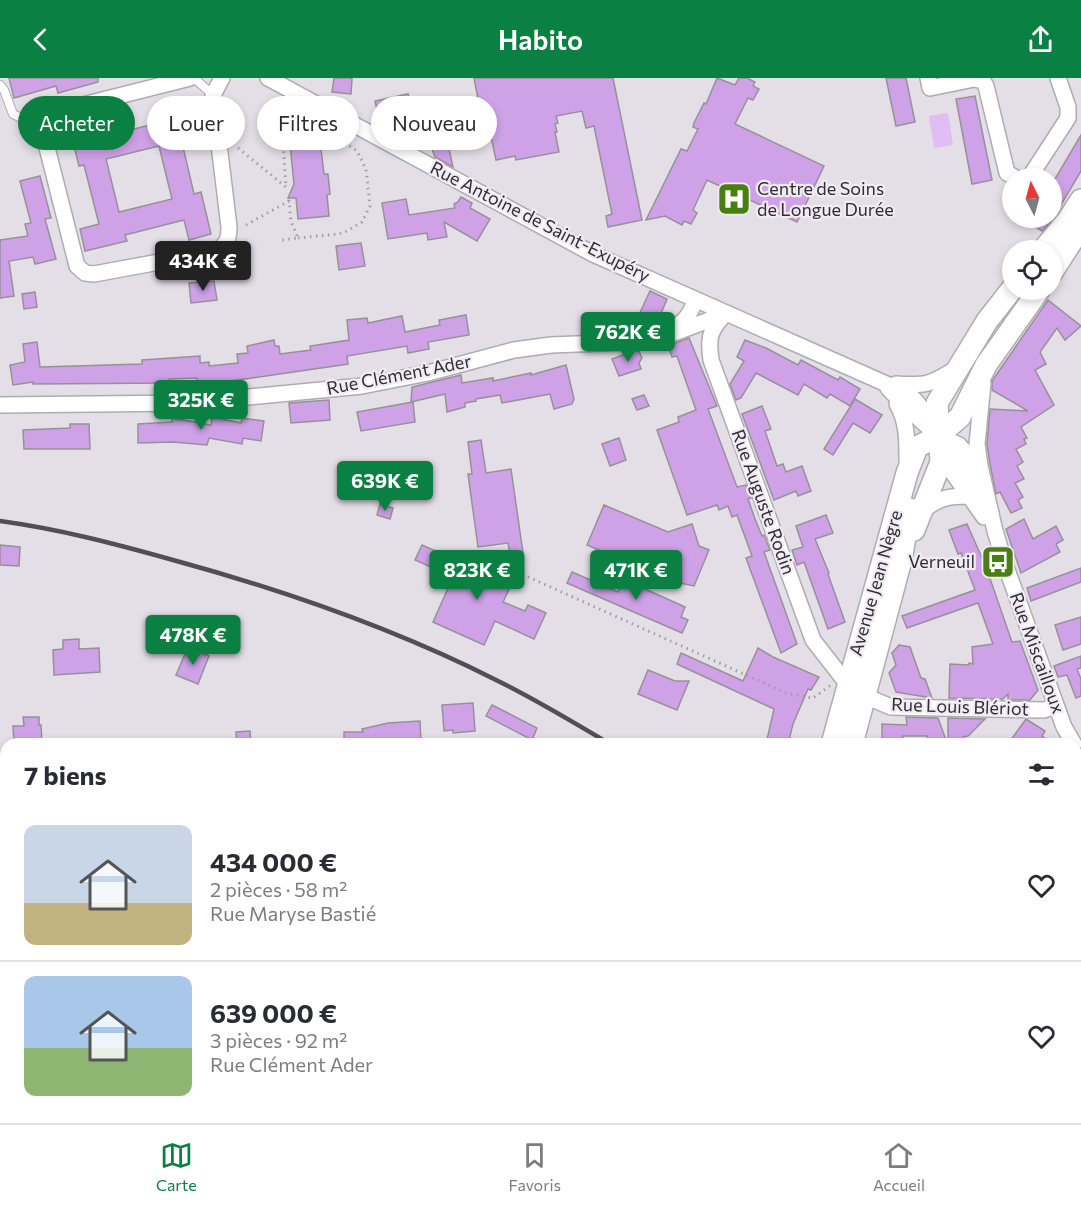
<!DOCTYPE html>
<html lang="fr">
<meta charset="utf-8">
<style>
:root{--surface:#fff;--page:#f7f7f7;--text:#2b2b33;--muted:#7c7c81;--line:#e1e1e2;--accent:#0b8043}
body{margin:0;font-family:Commissioner,sans-serif;background:var(--page);color:var(--text);height:100vh;display:flex;flex-direction:column;font-size:22px;white-space:nowrap}
*{box-sizing:border-box;margin:0}
p{font-size:20px;color:var(--muted)}
.icon{flex:none;width:33px;height:33px;fill:none;stroke:currentColor;stroke-width:2;stroke-linecap:round;stroke-linejoin:round}
.map{position:relative;flex:1;overflow:hidden}
.side{position:absolute;left:0px;top:660px;width:1082px;height:386px;display:flex;flex-direction:column;background:var(--surface);border-radius:18px 18px 0 0;box-shadow:0 3px 9px #0003}
.side>*{flex:none}
.banner{position:absolute;left:18px;top:18px;width:600px;height:54px;display:flex;gap:12px}
.needle{width:39px;rotate:354deg}
.fabs{position:absolute;left:1002px;top:90px;display:grid;gap:12px}
.fabs a{display:grid;place-items:center;width:60px;height:60px;border-radius:50%;background:var(--surface);box-shadow:0 3px 9px #0003;font-size:30px}
.price{position:absolute;translate:-50% -51px;padding:0 14px;border-radius:6px;background:var(--accent);color:#fff;font-size:20px;line-height:39px;filter:drop-shadow(0 2px 3px #0008)}
.price::after{content:'';position:absolute;left:50%;top:36px;width:18px;height:14px;margin-left:-9px;background:inherit;clip-path:polygon(0 0,100% 0,50% 100%)}
.price.active{background:#222;color:#fff}
ul{padding:0;list-style:none}
li{display:flex;align-items:center;gap:18px;height:150px;padding:0 24px}
li+li{border-top:2px solid var(--line)}
li span{display:grid;place-items:center;flex:none;width:168px;height:120px;border-radius:12px;color:#555}
li>.icon{margin-inline-start:auto}
span .icon{width:72px;height:72px;fill:#fffc;stroke-width:1}
li b{font-size:26px}
h2{display:flex;justify-content:space-between;align-items:center;height:72px;padding:0 24px;font-size:26px}
.pill{padding:0 21px;border-radius:27px;background:var(--surface);box-shadow:0 3px 9px #0003;font-size:21px;line-height:54px}
.pill.active{background:var(--accent);color:#fff}
header{display:flex;justify-content:space-between;align-items:center;height:78px;padding:0 24px;background:var(--accent);color:#fff;font-size:27px;font-weight:600}
.dock{display:flex;justify-content:space-around;align-items:center;height:84px;border-top:2px solid var(--line);background:var(--surface);font-size:16px;color:var(--muted)}
.dock a{display:grid;justify-items:center;gap:3px}
.dock .active{color:var(--accent)}
.map>svg:first-child{display:block}
.green{fill:#e0bdf3}
.building{fill:#cfa2e8;stroke:#969199;stroke-width:1.5;fill-rule:evenodd}
.lines{fill:none;stroke-linecap:round;stroke-linejoin:round}
.service-casing{stroke:#b0abb3;stroke-width:10}
.minor-casing{stroke:#b0abb3;stroke-width:18}
.secondary-casing{stroke:#b0abb3;stroke-width:24}
.path{stroke:#a29ea5;stroke-width:3;stroke-dasharray:1.5 4.5;stroke-linecap:butt}
.service{stroke:#fff;stroke-width:8}
.minor{stroke:#fff;stroke-width:15}
.secondary{stroke:#fff;stroke-width:21}
.rail{stroke:#514f53;stroke-width:4.5}
.labels{text-anchor:middle;stroke-width:4.5;stroke-linejoin:round;paint-order:stroke}
.poi-label{font-size:18px;fill:#302e31;stroke:#f1ebf4;text-anchor:start}
.street-label{font-size:18px;fill:#302e31;stroke:#f1ebf4}
</style>
<header><svg class="icon" aria-label="back" viewBox="0 0 24 24"><path d="M15 5l-7 7 7 7"/></svg>Habito<svg class="icon" aria-label="share" viewBox="0 0 24 24"><path d="M12 15V3M7 8l5-5 5 5M5 13v7h14v-7"/></svg></header>
<div class="map">
<svg width="1081" height="1045" viewBox="0 0 1081 1045">
<rect width="100%" height="100%" fill="#e4dee7"/>
<!-- green -->
<g class="green">
<path d="M948 35 953 67 934 70 929 38Z"/>
<path d="M374 1040H458L457 1045H370Z"/>
</g>
<!-- building -->
<g class="building">
<path d="M9 0H98V4L58 15 56 8 14 20Z"/>
<path d="M334 0H352L351 16 332 14Z"/>
<path d="M474 0H613L642 142 608 149 606 138 612 136 594 48 586 50 582 33 556 38 558 45 555 46 557 54H555L559 74 516 82 515 78 496 82 484 25 479 26Z"/>
<path d="M717 0 735 7 739 0H747L755 4 753 8 759 11 753 22 748 20 735 46 824 88 797 144 707 102 693 132 697 135 691 146 684 143 682 147 665 138 646 142 681 71 687 73 698 51 693 49 694 45 704 25 706 26Z"/>
<path d="M886 0H906L915 44 896 48Z"/>
<path d="M408 16 416 45 435 40 439 59 415 64 414 60 407 62 403 39 392 41 391 38 379 41 375 23Z"/>
<path d="M975 18 992 102 972 106 956 21Z"/>
<path d="M195 29 200 51 180 56 194 116 201 114 211 156 189 162 184 142 125 157 127 163 85 173 80 151 99 146 84 87 79 88 69 48 90 43 94 61 154 46 153 40ZM159 68 172 121 119 134 106 81Z"/>
<path d="M1081 57V93L1052 142 1042 153 1021 140H1052V106Z"/>
<path d="M320 62 324 96H328L330 116 327 117 329 138 298 141 296 120H288L294 106 290 66Z"/>
<path d="M447 62 453 89 435 79 430 66Z"/>
<path d="M40 98 51 140 45 141 56 181 35 186 33 179 9 183 14 218 0 220V162L28 158 25 146 31 145 20 103Z"/>
<path d="M461 119 472 125 470 130 490 141 477 163 444 144 447 159 428 162 427 155 388 161 382 125 406 121 409 137 455 130 454 126 458 124Z"/>
<path d="M361 165 365 188 339 192 336 168Z"/>
<path d="M214 203 217 222 191 225 189 205Z"/>
<path d="M650 213 667 221 654 252 631 254Z"/>
<path d="M35 214 37 229 24 231 22 216Z"/>
<path d="M1048 222 1081 248 1065 262 1057 250 1040 274 1046 286 1035 292 1054 327 1021 349 1027 360 1024 361 1026 366 1016 371 1023 384 1017 388 1024 401 1015 405 1023 419 1018 422 1022 430 1011 435 1000 414 996 416 990 386 987 366 990 331 1028 333 992 312V303Z"/>
<path d="M466 237 469 257 428 264 429 271 408 275 407 268 347 278 348 286 231 303 197 305V300L169 301 170 305 33 306V304L13 307 10 287 25 284 23 266 37 264 40 289 142 286V282L200 278V285L209 284V288L238 285 237 276 248 275 247 268 274 262 275 268H279L280 276 311 272 310 268 349 262 347 242 367 240 368 245 402 238 405 254 440 247 439 242Z"/>
<path d="M689 260 717 328 708 331 737 409 746 407 751 420 748 421 755 441 762 458 764 457 770 472 764 474 797 566 781 575 746 480 752 478 737 437 732 439 728 428 719 432 717 427 687 437 657 352 679 344 678 339 696 332 677 278 672 279 668 268Z"/>
<path d="M745 262 766 270 798 287 801 282 838 302 840 299 860 311 850 328 830 316 827 320 804 306 798 317 756 295 741 320 736 322 730 306 744 283 737 279Z"/>
<path d="M634 273H639L642 280 639 285 641 291 619 298 612 281Z"/>
<path d="M566 287 574 321 572 326 554 331 550 316 502 325 500 317 476 321V323L465 325V329L447 334 445 316 411 324 412 309 453 299 461 297 462 305 493 300V303L531 295V297Z"/>
<path d="M644 317 649 328 637 332 632 321Z"/>
<path d="M855 321 882 337 870 355 853 345 833 377 824 371Z"/>
<path d="M329 322 330 342 291 345 289 325Z"/>
<path d="M413 324 415 344 361 353 357 334Z"/>
<path d="M762 328 771 351 765 353 777 388 783 386 786 394 802 388 811 413 798 418 796 413 774 422 742 336Z"/>
<path d="M212 339 241 345 242 340 264 343 261 363 243 360 242 366 209 360 207 367 173 364 138 365V346L172 344V340L211 347Z"/>
<path d="M70 346H89L90 371H24L23 352 70 350Z"/>
<path d="M619 360 626 382 610 388 602 366Z"/>
<path d="M481 362 486 395 511 391 523 475 510 476 508 465 478 469 468 396H472L468 364Z"/>
<path d="M380 426 393 430 390 441 377 437Z"/>
<path d="M604 427 668 454 692 446 699 468 709 472 694 508 626 494 630 485 587 467Z"/>
<path d="M826 437 833 455 815 461 829 495 828 496 845 544 828 551 804 484 797 487 792 472 803 469 796 448Z"/>
<path d="M1024 441 1033 461 1056 448 1063 462 1056 466 1060 474 1021 495 1006 451Z"/>
<path d="M967 446 986 489 1012 564 1020 563 1038 612 1030 622H1008V616L1003 621 949 620 950 586 969 587V585L973 586 972 569 993 566 978 525 907 550 902 538 975 512 961 475 958 476 949 452Z"/>
<path d="M0 467 20 469 19 488 0 487Z"/>
<path d="M422 467 511 507 503 524 525 533 528 527 546 535 534 561 495 543 484 567 433 544 453 499 415 482Z"/>
<path d="M1081 490V504L1031 523 1027 510Z"/>
<path d="M572 494 618 514 623 501 685 529 681 539 688 542 682 555 567 505Z"/>
<path d="M1081 539V566L1063 572 1055 547Z"/>
<path d="M79 561V571L99 570 100 594 54 597 53 572 63 571V562Z"/>
<path d="M899 567 910 569 921 600 925 601 932 620 896 614 889 595 896 587 892 575Z"/>
<path d="M188 569 209 578 198 606 176 597Z"/>
<path d="M758 570 773 579 819 599 811 612 808 611 793 646 788 666H766L774 631 677 586 681 575 743 603Z"/>
<path d="M1081 578V590L1077 591 1081 601V618L1076 620 1067 597 1058 599 1054 588Z"/>
<path d="M648 592 675 603H689L677 632 638 616Z"/>
<path d="M473 625 475 653 453 655V652L444 653 442 627Z"/>
<path d="M492 627 537 650 532 662 486 638Z"/>
<path d="M23 639H39V647H41L42 666H14L13 648H24Z"/>
<path d="M906 639 938 640 946 662 927 661V658H903L902 666H882V646L907 647Z"/>
<path d="M948 640 985 641 968 658 963 659 964 663 948 662Z"/>
<path d="M1026 641 1045 653 1042 658 1052 666H1008Z"/>
<path d="M420 643 421 664 344 666V654H363L362 651 388 645Z"/>
<path d="M250 653 251 666H237L236 654Z"/>
</g>
<g class="lines">
<defs>
<g id="service">
<path d="M194 0 213 17"/>
<path d="M0 7 4 12 13 36 19 39 39 38"/>
</g>
<g id="minor">
<path d="M190 0 39 38 77 188 85 195 94 196 213 174C226 168 229 163 229 149L213 17 222 0"/>
<path d="M268 0 593 176 909 316C924 330 928 341 938 358 948 374 963 386 973 402 980 412 985 424 991 435"/>
<path d="M928 0 930 10 974 1 983 3 986 8 1007 95 1016 100"/>
<path d="M1029 100 1068 40V29L1058 0"/>
<path d="M724 237C709 253 708 261 711 282L813 562 848 607"/>
<path d="M672 251C684 244 691 236 695 222"/>
<path d="M983 305 977 366 980 388 995 453 1005 486 1064 649 1074 666"/>
<path d="M896 306C925 308 930 307 955 291"/>
<path d="M888 310 908 331 938 358 959 367 967 376 977 395"/>
<path d="M897 326C908 345 907 365 907 387"/>
<path d="M0 327 187 325 362 308 428 295 514 272 551 267 653 263 725 236"/>
<path d="M944 373 950 391 984 439"/>
<path d="M922 433C939 420 947 418 969 418"/>
<path d="M865 618 891 629 1044 632 1056 628"/>
<path d="M0 737H6"/>
<path d="M1076 875 1081 879"/>
<path d="M749 1040 754 1045"/>
<path d="M26 1045 29 1040"/>
<path d="M350 1045 353 1040"/>
<path d="M481 1045 485 1040"/>
<path d="M600 1045 601 1040"/>
<path d="M641 1045 643 1040"/>
<path d="M787 1045V1040"/>
</g>
<g id="secondary">
<path d="M1043 172 1068 142 1081 122"/>
<path d="M1052 194 1081 149"/>
<path d="M914 452 941 384 937 325 987 243 1012 211"/>
<path d="M832 666 907 395 917 369 938 358 960 339 986 287 1039 212"/>
<path d="M852 666 901 482 910 431"/>
<path d="M689 1045 691 1040"/>
<path d="M710 1045 713 1040"/>
</g>
</defs>
<!-- service casing -->
<use href="#service" class="service-casing"/>
<!-- minor casing -->
<use href="#minor" class="minor-casing"/>
<!-- secondary casing -->
<use href="#secondary" class="secondary-casing"/>
<!-- path -->
<g class="path">
<path d="M238 70 286 109 283 65 287 61 318 49 319 46"/>
<path d="M246 147 289 123 291 143 298 160 282 162"/>
<path d="M298 160 339 156 347 153 362 144 370 128 366 91 357 73 319 47"/>
<path d="M495 484 786 615 813 620 831 607"/>
</g>
<!-- service -->
<use href="#service" class="service"/>
<!-- minor -->
<use href="#minor" class="minor"/>
<!-- secondary -->
<use href="#secondary" class="secondary"/>
<!-- rail -->
<g class="rail">
<path d="M0 443C59 451 116 466 173 482 283 512 393 550 496 602 535 621 573 644 610 666"/>
<path d="M1076 985 1081 989"/>
</g>
</g>
<!-- icons -->
<defs>
<symbol id="hospital-square" viewBox="-11 -11 22 22"><rect x="-9" y="-9" width="18" height="18" rx="4" fill="#497e11" stroke="#f1ebf4"/><path d="M-5-5h3v3.5h4V-5h3V5h-3V1.5h-4V5h-3Z" fill="#fff"/></symbol>
<symbol id="bus-square" viewBox="-11 -11 22 22"><rect x="-9" y="-9" width="18" height="18" rx="4" fill="#497e11" stroke="#f1ebf4"/><path d="M-5-6H5V4H4V6H2V4H-2V6H-4V4H-5ZM-3.5-4V0h7V-4ZM-3.5 1.2v1.5H-2V1.2ZM2 1.2v1.5H3.5V1.2Z" fill="#fff"/></symbol>
</defs>
<g fill-rule="evenodd">
<use href="#hospital-square" x="715" y="102" width="38" height="38"/>
<use href="#bus-square" x="979" y="465" width="38" height="38"/>
</g>
<g class="labels">
<!-- poi labels -->
<g class="poi-label">
<text x="757" y="117">Centre de Soins<tspan x="757" dy="21">de Longue Durée</tspan></text>
<text x="975" y="490" text-anchor="end">Verneuil</text>
</g>
<!-- street labels -->
<g class="street-label">
<text transform="translate(540 144) rotate(27)" y="6">Rue Antoine de Saint-Exupéry</text>
<text transform="translate(399 297) rotate(-11)" y="6">Rue Clément Ader</text>
<text transform="translate(763 424) rotate(70)" y="6">Rue Auguste Rodin</text>
<text transform="translate(876 505) rotate(-74)" y="6">Avenue Jean Nègre</text>
<text transform="translate(1037 575) rotate(70)" y="6">Rue Miscailloux</text>
<text transform="translate(960 629) rotate(2)" y="6">Rue Louis Blériot</text>
</g>
</g>
</svg>
<div class="fabs">
<a><svg class="needle" viewBox="-14 -14 28 28"><path d="M0-13l5 13h-10z" fill="#e53935"/><path d="M0 13l5-13h-10z" fill="#7c7c81"/></svg></a>
<a><svg class="icon" aria-label="locate" viewBox="0 0 24 24"><circle cx="12" cy="12" r="6"/><path d="M12 2v4M12 18v4M2 12h4M18 12h4"/></svg></a>
</div>
<b class="price active" style="left:203px;top:214px">434K €</b>
<b class="price" style="left:628px;top:285px">762K €</b>
<b class="price" style="left:201px;top:353px">325K €</b>
<b class="price" style="left:385px;top:434px">639K €</b>
<b class="price" style="left:477px;top:523px">823K €</b>
<b class="price" style="left:636px;top:523px">471K €</b>
<b class="price" style="left:193px;top:588px">478K €</b>
<div class="banner">
<a class="pill active">Acheter</a>
<a class="pill">Louer</a>
<a class="pill">Filtres</a>
<a class="pill">Nouveau</a>
</div>
<section class="side">
<h2>7 biens<svg class="icon" aria-label="filters" viewBox="0 0 24 24"><path d="M4 7h16M4 17h16"/><circle cx="9" cy="7" r="2"/><circle cx="15" cy="17" r="2"/></svg></h2>
<ul>
<li><span style="background:linear-gradient(#c9d6e8 65%,#c2b280 0)"><svg class="icon" aria-label="home" viewBox="0 0 24 24"><path d="M3 11l9-7 9 7M6 9v11h12V9"/></svg></span><div><b>434 000 €</b><p>2 pièces · 58 m²</p><p>Rue Maryse Bastié</p></div><svg class="icon" aria-label="heart" viewBox="0 0 24 24"><path d="M12 20l-8-8c-3-5 5-10 8-4 3-6 11-1 8 4z"/></svg></li>
<li><span style="background:linear-gradient(#a9c7e8 60%,#8fb573 0)"><svg class="icon" aria-label="home" viewBox="0 0 24 24"><path d="M3 11l9-7 9 7M6 9v11h12V9"/></svg></span><div><b>639 000 €</b><p>3 pièces · 92 m²</p><p>Rue Clément Ader</p></div><svg class="icon" aria-label="heart" viewBox="0 0 24 24"><path d="M12 20l-8-8c-3-5 5-10 8-4 3-6 11-1 8 4z"/></svg></li>
</ul>
</section>
</div>
<nav class="dock">
<a class="active"><svg class="icon" aria-label="map" viewBox="0 0 24 24"><path d="M3 6l6-2 6 2 6-2v14l-6 2-6-2-6 2zM9 4v14M15 6v14"/></svg>Carte</a>
<a><svg class="icon" aria-label="saved" viewBox="0 0 24 24"><path d="M7 4h10v16l-5-4-5 4z"/></svg>Favoris</a>
<a><svg class="icon" aria-label="home" viewBox="0 0 24 24"><path d="M3 11l9-7 9 7M6 9v11h12V9"/></svg>Accueil</a>
</nav>
